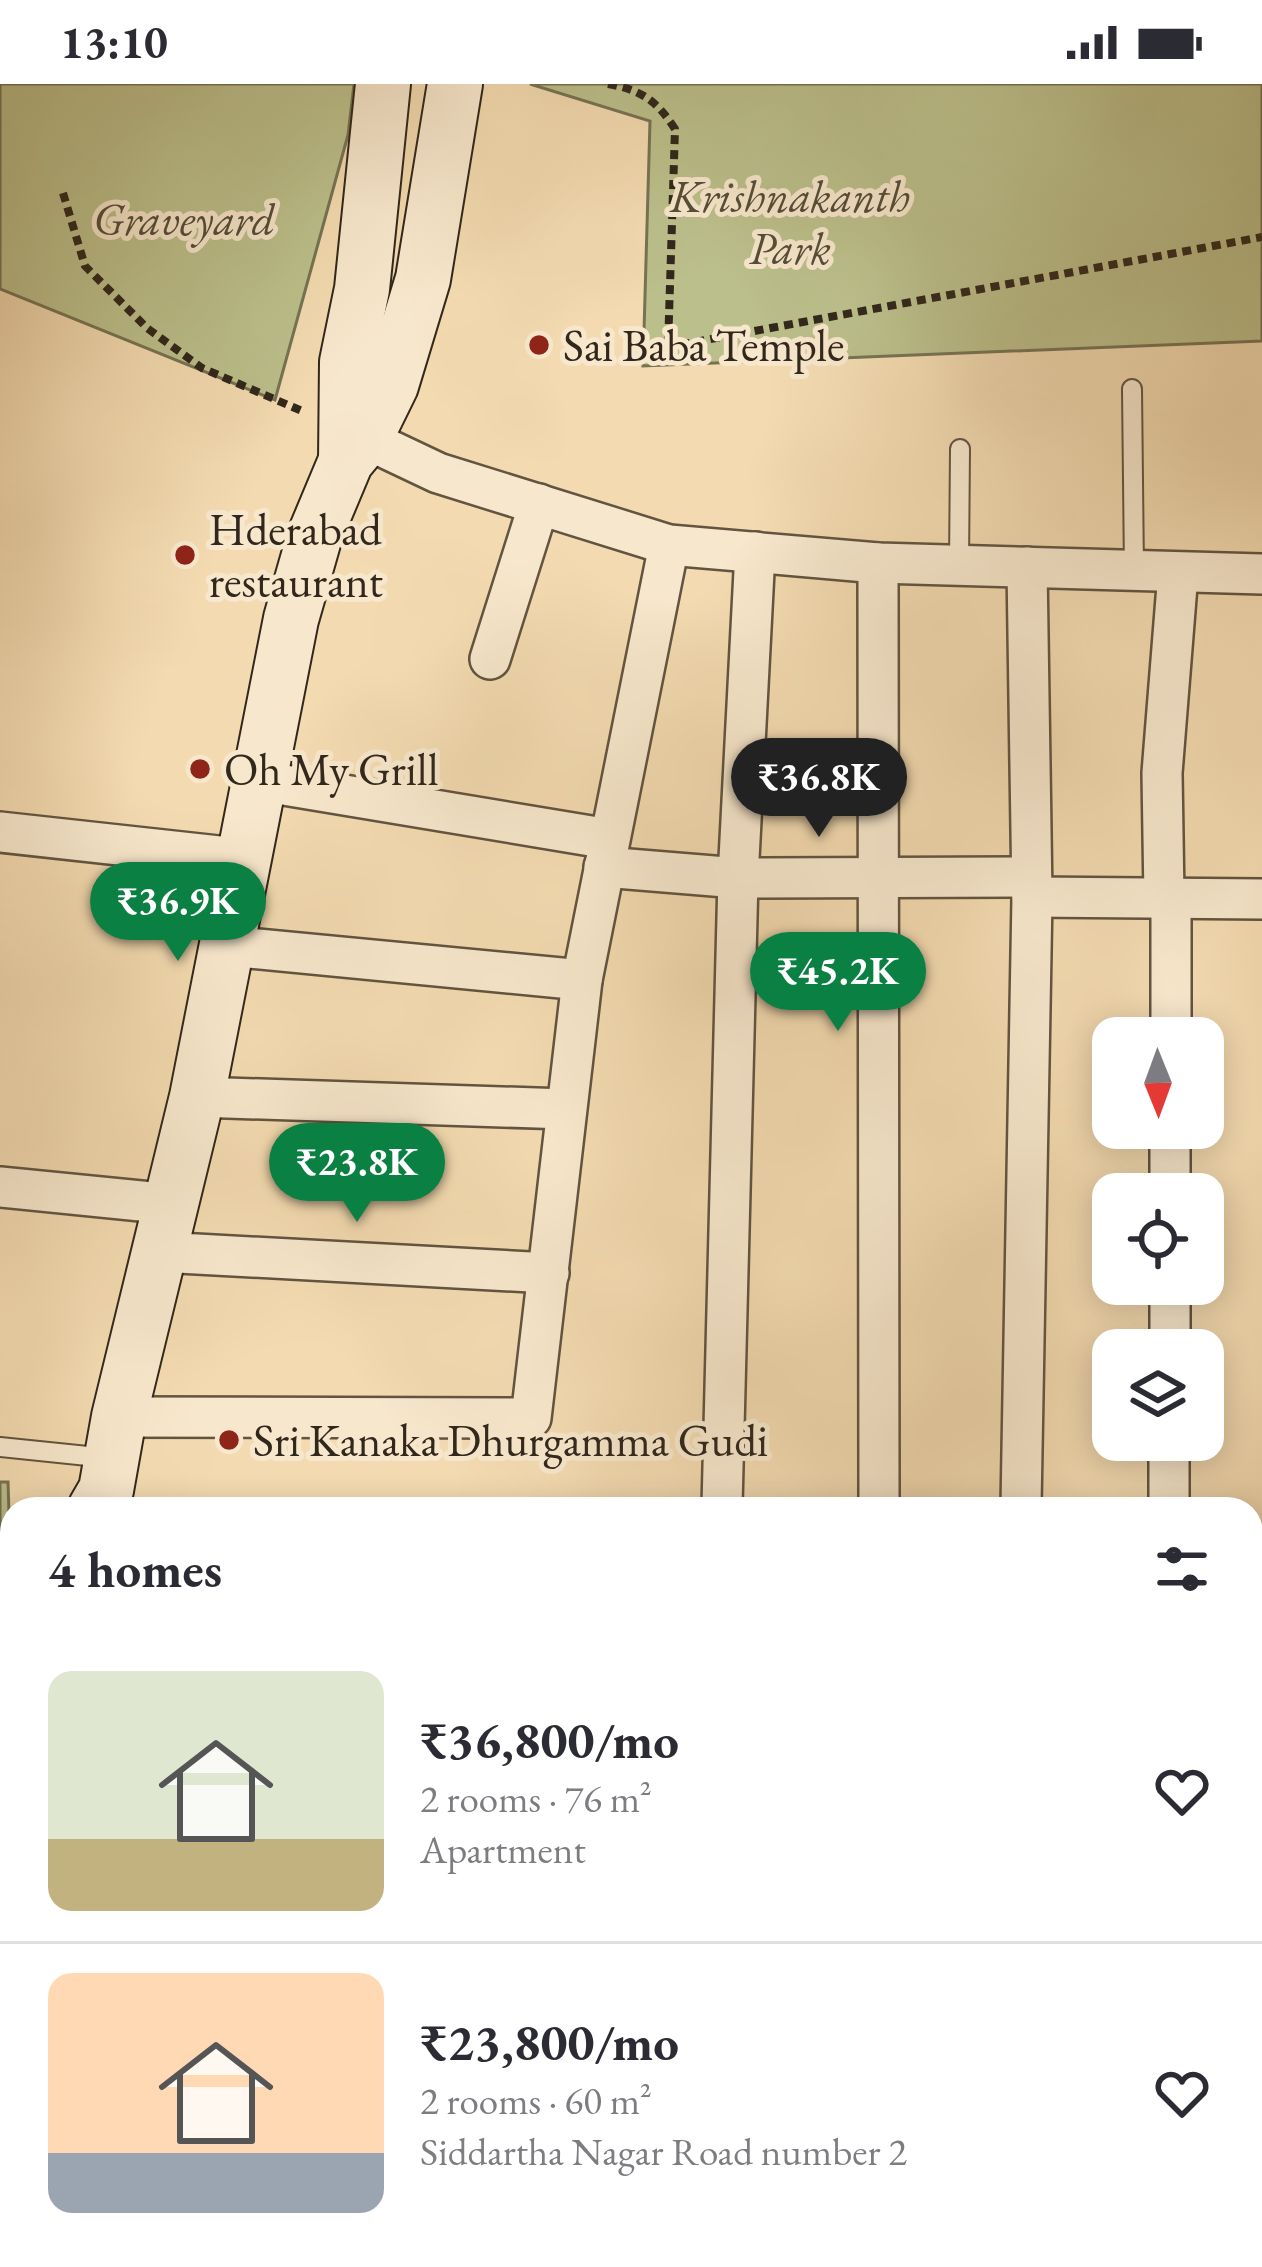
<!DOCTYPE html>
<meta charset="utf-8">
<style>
:root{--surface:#fff;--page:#f2f2f3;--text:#2b2b33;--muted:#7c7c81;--line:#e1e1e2;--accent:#0b8043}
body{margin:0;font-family:"EB Garamond",serif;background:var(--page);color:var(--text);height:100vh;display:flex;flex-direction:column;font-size:45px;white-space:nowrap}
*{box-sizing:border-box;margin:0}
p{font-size:39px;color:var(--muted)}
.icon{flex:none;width:66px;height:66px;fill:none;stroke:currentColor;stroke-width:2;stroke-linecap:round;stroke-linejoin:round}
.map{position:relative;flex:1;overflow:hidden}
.drawer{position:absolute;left:0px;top:1413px;width:1263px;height:771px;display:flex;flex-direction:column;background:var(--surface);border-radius:36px 36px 0 0;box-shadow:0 6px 30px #0003}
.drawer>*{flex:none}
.needle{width:78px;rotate:179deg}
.buttons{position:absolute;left:1092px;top:933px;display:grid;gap:24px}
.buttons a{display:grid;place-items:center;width:132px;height:132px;border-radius:24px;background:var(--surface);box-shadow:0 6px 30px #0003;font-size:60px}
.price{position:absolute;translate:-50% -102px;padding:0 27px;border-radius:42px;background:var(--accent);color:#fff;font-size:39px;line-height:78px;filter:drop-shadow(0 3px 6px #0008)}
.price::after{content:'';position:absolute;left:50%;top:72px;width:36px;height:27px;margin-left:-18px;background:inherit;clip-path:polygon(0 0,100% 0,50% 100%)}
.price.selected{background:#222;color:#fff}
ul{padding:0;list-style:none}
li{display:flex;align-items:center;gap:36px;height:300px;padding:0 48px}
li+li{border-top:3px solid var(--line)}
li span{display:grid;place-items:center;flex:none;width:336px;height:240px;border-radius:24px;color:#555}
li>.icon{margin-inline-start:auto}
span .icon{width:144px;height:144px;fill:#fffc;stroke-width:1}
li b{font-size:51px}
h2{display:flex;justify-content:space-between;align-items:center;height:144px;padding:0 48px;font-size:51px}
.status{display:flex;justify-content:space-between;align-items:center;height:84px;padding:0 60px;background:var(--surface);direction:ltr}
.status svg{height:33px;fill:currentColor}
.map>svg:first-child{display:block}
.green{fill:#bbbf8b;stroke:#767353;stroke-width:3}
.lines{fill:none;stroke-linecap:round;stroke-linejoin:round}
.lane-casing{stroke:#625440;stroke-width:22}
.street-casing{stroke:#625440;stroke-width:44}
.secondary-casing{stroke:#31271b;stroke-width:58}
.path{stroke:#31271b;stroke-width:8;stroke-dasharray:9 6;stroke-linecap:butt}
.lane{stroke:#f7e7cc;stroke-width:18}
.street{stroke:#f7e7cc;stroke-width:39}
.secondary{stroke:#f7e7cc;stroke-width:54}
.poi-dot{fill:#8f2418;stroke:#f7e7cc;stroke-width:4.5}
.labels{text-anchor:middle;stroke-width:10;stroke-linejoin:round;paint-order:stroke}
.park-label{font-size:45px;font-style:italic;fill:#544d37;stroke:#f7e7cc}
.poi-label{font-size:45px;fill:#31271b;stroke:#f7e7cc;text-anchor:start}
</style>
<div class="status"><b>13:10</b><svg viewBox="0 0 49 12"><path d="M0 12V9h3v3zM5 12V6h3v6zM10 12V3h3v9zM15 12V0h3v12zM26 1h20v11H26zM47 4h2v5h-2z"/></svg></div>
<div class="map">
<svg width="1262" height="2183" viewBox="0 0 1262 2183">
<rect width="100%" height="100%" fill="#f3dab0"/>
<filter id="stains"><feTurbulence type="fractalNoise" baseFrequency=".00167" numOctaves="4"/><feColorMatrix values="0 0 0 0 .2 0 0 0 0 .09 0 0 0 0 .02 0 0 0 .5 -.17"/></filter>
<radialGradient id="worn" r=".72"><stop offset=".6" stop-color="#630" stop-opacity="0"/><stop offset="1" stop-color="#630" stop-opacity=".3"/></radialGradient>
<!-- green -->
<g class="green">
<path d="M0 0H354L348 51 275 316 0 205Z"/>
<path d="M530 0H1262V257L643 282 650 37Z"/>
<path d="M0 1398H8L12 1518 0 1519Z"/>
</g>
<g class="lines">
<defs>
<g id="lane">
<path d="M1132 305 1134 487"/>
<path d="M959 481 960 365"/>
<path d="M0 1363 107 1374"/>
<path d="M1251 1575 1262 1577"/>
<path d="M1251 1733 1262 1735"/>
</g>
<g id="street">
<path d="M343 344 438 389 669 461 878 479 1262 490"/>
<path d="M878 479 879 1422"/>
<path d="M490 575 539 420"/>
<path d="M260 697 609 755"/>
<path d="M0 748 246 775"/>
<path d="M604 783 738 794 1031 793"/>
<path d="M1032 813 1262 815"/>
<path d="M1164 814 1162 689 1178 489"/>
<path d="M228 862 582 896"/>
<path d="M1171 954V814"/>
<path d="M197 1013 566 1025"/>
<path d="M0 1103 171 1120"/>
<path d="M1170 1110V1044"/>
<path d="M160 1168 549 1189"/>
<path d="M1170 1266V1200"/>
<path d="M119 1333 531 1334 582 896 669 461"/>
<path d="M722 1422 738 794 755 468"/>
<path d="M1021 1422 1032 813 1027 483"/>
<path d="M1169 1425V1356"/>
<path d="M0 1559 12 1558"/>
</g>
<g id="secondary">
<path d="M346 377 347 278 362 205 383 0"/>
<path d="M95 1425 106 1406 119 1333 197 1013 291 535 315 451 346 377 365 354 391 301 423 195 455 0"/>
<path d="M0 2077 12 2079"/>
<path d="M0 2126 12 2129"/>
<path d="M138 2172 167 2183"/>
<path d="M243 2172 268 2183"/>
<path d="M68 2183V2172"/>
</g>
</defs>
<!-- lane casing -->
<use href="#lane" class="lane-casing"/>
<!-- street casing -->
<use href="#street" class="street-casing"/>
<!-- secondary casing -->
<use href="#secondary" class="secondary-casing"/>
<!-- path -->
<g class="path">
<path d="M608 0C642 6 657 17 675 45L668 263 1262 153"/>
<path d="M63 109 85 182 147 244 202 284 302 327"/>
</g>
<!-- lane -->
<use href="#lane" class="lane"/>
<!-- street -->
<use href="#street" class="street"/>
<!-- secondary -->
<use href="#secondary" class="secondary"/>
</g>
<!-- markers -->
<g class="poi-dot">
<circle cx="539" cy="261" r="12"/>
<circle cx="185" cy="471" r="12"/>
<circle cx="200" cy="685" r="12"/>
<circle cx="229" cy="1356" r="12"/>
</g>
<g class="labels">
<!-- park labels -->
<g class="park-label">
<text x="790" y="128">Krishnakanth<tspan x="790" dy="52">Park</tspan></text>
<text x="184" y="151">Graveyard</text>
</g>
<!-- poi labels -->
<g class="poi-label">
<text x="563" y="277">Sai Baba Temple</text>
<text x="209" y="461">Hderabad<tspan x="209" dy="52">restaurant</tspan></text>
<text x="224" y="701">Oh My Grill</text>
<text x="253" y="1372">Sri Kanaka Dhurgamma Gudi</text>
</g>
</g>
<rect width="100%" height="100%" filter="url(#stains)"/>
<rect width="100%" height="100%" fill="url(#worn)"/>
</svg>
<div class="buttons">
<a><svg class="needle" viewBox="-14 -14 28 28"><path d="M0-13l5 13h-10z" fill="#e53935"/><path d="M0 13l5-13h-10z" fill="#7c7c81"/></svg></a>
<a><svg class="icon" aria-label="locate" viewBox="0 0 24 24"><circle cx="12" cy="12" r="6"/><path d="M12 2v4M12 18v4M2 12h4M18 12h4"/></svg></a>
<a><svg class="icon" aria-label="layers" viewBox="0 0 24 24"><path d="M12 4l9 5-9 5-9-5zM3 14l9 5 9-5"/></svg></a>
</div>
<b class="price selected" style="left:819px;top:756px">₹36.8K</b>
<b class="price" style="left:178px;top:880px">₹36.9K</b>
<b class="price" style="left:838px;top:950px">₹45.2K</b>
<b class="price" style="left:357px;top:1141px">₹23.8K</b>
<section class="drawer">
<h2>4 homes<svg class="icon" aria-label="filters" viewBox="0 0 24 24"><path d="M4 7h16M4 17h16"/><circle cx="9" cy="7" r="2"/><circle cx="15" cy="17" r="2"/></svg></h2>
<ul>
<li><span style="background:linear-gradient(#dfe7d0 70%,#c2b280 0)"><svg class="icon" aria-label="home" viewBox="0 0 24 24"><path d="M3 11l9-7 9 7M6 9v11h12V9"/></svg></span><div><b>₹36,800/mo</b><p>2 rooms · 76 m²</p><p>Apartment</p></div><svg class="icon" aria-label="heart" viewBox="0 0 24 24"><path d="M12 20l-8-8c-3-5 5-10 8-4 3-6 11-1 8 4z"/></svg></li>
<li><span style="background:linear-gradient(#ffd9b3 75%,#9aa5b1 0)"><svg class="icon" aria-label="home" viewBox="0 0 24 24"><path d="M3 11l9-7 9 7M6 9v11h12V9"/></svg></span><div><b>₹23,800/mo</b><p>2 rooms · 60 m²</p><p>Siddartha Nagar Road number 2</p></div><svg class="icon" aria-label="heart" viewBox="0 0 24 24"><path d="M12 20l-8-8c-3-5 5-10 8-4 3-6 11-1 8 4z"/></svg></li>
</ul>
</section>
</div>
